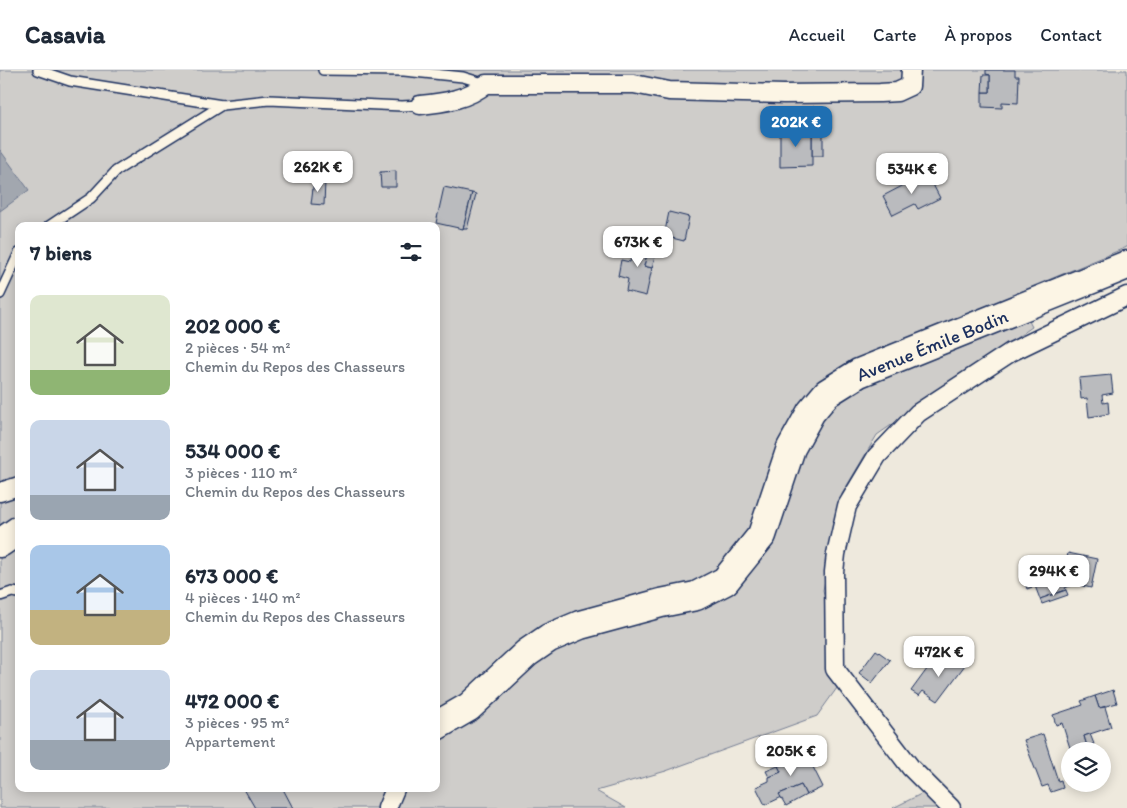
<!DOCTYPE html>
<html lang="fr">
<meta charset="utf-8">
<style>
:root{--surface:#fff;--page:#f2f2f3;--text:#1f2937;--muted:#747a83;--line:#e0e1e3;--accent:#1f6fb2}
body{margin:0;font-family:Itim,sans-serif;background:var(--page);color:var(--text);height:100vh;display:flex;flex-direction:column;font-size:19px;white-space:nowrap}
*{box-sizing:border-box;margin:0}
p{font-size:16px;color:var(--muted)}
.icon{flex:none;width:28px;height:28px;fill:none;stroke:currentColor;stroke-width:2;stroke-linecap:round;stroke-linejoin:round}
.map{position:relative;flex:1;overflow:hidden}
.side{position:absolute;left:15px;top:152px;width:425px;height:570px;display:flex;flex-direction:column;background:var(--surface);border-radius:10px;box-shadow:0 2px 12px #0003}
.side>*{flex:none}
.tools{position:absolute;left:1061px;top:672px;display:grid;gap:10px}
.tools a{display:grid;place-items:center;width:50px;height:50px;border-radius:50%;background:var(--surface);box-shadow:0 2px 12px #0003;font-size:25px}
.price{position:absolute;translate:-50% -42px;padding:0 11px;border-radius:10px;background:#fff;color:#222;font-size:16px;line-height:32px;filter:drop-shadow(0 1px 2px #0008)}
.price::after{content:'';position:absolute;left:50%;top:30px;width:15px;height:11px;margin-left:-8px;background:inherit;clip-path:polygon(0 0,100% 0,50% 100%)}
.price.selected{background:var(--accent);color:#fff}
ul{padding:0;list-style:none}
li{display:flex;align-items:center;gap:15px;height:125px;padding:0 15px}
li span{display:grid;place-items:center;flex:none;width:140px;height:100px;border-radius:10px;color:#555}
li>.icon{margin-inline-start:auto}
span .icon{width:60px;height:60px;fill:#fffc;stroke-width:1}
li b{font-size:21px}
h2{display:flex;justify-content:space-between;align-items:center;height:60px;padding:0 15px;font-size:21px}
header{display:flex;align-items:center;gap:30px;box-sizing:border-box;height:70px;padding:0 25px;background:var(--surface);border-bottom:1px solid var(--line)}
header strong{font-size:24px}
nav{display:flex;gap:28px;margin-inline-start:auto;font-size:18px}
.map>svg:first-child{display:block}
.green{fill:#cfcdca;stroke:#757e94;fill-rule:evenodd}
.water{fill:#a2a7af;stroke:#6c778f}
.building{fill:#babbbe;stroke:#1b2f5e}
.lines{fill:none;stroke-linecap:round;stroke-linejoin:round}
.service-casing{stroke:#1b2f5e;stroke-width:12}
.minor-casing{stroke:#1b2f5e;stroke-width:21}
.primary-casing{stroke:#1b2f5e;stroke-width:31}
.service{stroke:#fcf5e5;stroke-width:9}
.minor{stroke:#fcf5e5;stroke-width:18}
.primary{stroke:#fcf5e5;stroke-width:28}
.labels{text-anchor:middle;stroke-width:4;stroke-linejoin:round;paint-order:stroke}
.street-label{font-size:19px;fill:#1b2f5e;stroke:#fcf5e5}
</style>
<header>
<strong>Casavia</strong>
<nav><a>Accueil</a><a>Carte</a><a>À propos</a><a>Contact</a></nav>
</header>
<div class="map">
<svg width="1127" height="738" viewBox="0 0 1127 738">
<rect width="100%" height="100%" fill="#eee9dd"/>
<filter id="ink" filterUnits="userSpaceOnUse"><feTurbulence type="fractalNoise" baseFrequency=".02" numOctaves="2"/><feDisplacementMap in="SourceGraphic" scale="10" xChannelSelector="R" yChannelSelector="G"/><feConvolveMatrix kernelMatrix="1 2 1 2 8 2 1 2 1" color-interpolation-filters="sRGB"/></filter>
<g filter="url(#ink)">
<!-- green -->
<g class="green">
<path d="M0 0H1127V177L1015 224 1032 257 877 365 842 424 823 520 842 611 817 646 666 701 596 721 626 738H0ZM19 156H436V719H19Z"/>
<path d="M925 722 942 738H893Z"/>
</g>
<!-- water -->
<path class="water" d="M0 80 29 120 0 141Z"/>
<!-- building -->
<g class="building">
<path d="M986 0H1015V6H1019L1018 33 1002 32V38L982 37V22H990V5L986 4Z"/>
<path d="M983 5H990V22H982Z"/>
<path d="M823 59V86H812V60Z"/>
<path d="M812 60V96L780 97V61Z"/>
<path d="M331 100 341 101 340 112 331 111Z"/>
<path d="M396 101V117H381L380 102Z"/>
<path d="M927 103 940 128 918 139 915 134 893 145 883 126Z"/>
<path d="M314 110 325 111 324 135 311 134Z"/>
<path d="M444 117 472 123 463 159 436 153Z"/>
<path d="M472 123 476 124 467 159H463Z"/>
<path d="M669 142 689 147 684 171 664 166Z"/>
<path d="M635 170 658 175 655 187 647 185 644 196 652 198 646 226 626 221 628 209 618 206 621 190 630 192Z"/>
<path d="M647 185 655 187 652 198 644 196Z"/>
<path d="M1111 305 1113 323 1102 325 1103 333 1108 332 1109 344 1089 347 1087 328 1081 329 1079 308Z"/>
<path d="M1068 483 1097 489 1091 518 1074 514 1065 518 1066 520 1040 529 1035 516 1027 519 1023 507 1066 493Z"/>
<path d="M1066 520 1068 525 1042 534 1040 529Z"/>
<path d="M876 580 890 590 872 613 859 603Z"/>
<path d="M949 585 965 595 938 631 923 621 919 626 911 621 933 591 939 596Z"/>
<path d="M1113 620 1117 633 1099 638 1095 626Z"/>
<path d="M1095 626 1099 638 1105 637 1111 657 1084 666 1087 676 1071 681 1062 653 1056 655 1053 645 1083 635 1081 631Z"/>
<path d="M1043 664 1058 711 1061 710 1063 718 1051 722 1048 715 1042 717 1024 670Z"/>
<path d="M1090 664 1094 674 1087 676 1084 666Z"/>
<path d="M801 673 823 717 806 725 801 715 779 724 782 727 765 735 756 717 769 711V707L781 702 778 696 791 690 786 681Z"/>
<path d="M778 696 781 702 769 707 766 701Z"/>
<path d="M801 715 806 725 786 736 779 724Z"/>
<path d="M244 719H283L293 738H255Z"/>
</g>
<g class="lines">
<defs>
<g id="service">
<path d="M38 0 70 11 222 35"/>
<path d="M323 0 404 1 463 7 486 14"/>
<path d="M49 156 91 128 116 101 222 35 269 30 402 36 420 35"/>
<path d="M0 224 19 183"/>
<path d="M0 526 12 522 19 523"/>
</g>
<g id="minor">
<path d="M420 35C443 33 468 29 486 14H634L669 21 784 24 880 23 897 22 910 16 911 0"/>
<path d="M0 422 19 416"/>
<path d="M387 738 395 719"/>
<path d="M951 738 911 698 835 599 834 502 836 484 847 436 877 386 918 343 1011 282 1127 226"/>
</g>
<g id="primary">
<path d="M0 473 19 460"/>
<path d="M436 656 469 637 527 583 549 568 580 555 661 533 696 526 725 511 762 465 791 378 811 342 827 323 859 303 1127 195"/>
</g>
</defs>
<!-- service casing -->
<use href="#service" class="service-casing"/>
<!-- minor casing -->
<use href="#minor" class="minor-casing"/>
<!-- primary casing -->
<use href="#primary" class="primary-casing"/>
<!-- service -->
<use href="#service" class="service"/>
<!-- minor -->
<use href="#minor" class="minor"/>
<!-- primary -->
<use href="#primary" class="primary"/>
</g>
</g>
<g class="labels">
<!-- street labels -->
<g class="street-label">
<text transform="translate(932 275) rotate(-22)" y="7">Avenue Émile Bodin</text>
</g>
</g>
</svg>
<div class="tools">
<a><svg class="icon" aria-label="layers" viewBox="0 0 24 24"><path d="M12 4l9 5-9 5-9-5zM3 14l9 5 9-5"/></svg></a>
</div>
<b class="price selected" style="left:796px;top:78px">202K €</b>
<b class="price" style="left:318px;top:123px">262K €</b>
<b class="price" style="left:912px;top:125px">534K €</b>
<b class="price" style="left:638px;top:198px">673K €</b>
<b class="price" style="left:1054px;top:527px">294K €</b>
<b class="price" style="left:939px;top:608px">472K €</b>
<b class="price" style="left:791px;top:707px">205K €</b>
<section class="side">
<h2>7 biens<svg class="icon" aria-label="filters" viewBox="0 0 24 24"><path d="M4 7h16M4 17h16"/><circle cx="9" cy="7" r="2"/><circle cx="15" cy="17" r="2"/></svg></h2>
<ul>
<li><span style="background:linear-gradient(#dfe7d0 75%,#8fb573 0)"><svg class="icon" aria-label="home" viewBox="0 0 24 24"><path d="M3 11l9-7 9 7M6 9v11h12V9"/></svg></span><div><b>202 000 €</b><p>2 pièces · 54 m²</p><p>Chemin du Repos des Chasseurs</p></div></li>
<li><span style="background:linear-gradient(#c9d6e8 75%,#9aa5b1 0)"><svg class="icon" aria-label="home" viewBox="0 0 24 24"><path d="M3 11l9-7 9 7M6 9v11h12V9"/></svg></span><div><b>534 000 €</b><p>3 pièces · 110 m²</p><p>Chemin du Repos des Chasseurs</p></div></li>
<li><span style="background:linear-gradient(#a9c7e8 65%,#c2b280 0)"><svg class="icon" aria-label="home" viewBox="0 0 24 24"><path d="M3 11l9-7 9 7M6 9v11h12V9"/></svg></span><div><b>673 000 €</b><p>4 pièces · 140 m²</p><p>Chemin du Repos des Chasseurs</p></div></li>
<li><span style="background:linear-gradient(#c9d6e8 70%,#9aa5b1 0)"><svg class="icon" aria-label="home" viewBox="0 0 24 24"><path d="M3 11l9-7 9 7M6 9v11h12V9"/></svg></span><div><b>472 000 €</b><p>3 pièces · 95 m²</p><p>Appartement</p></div></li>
</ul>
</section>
</div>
